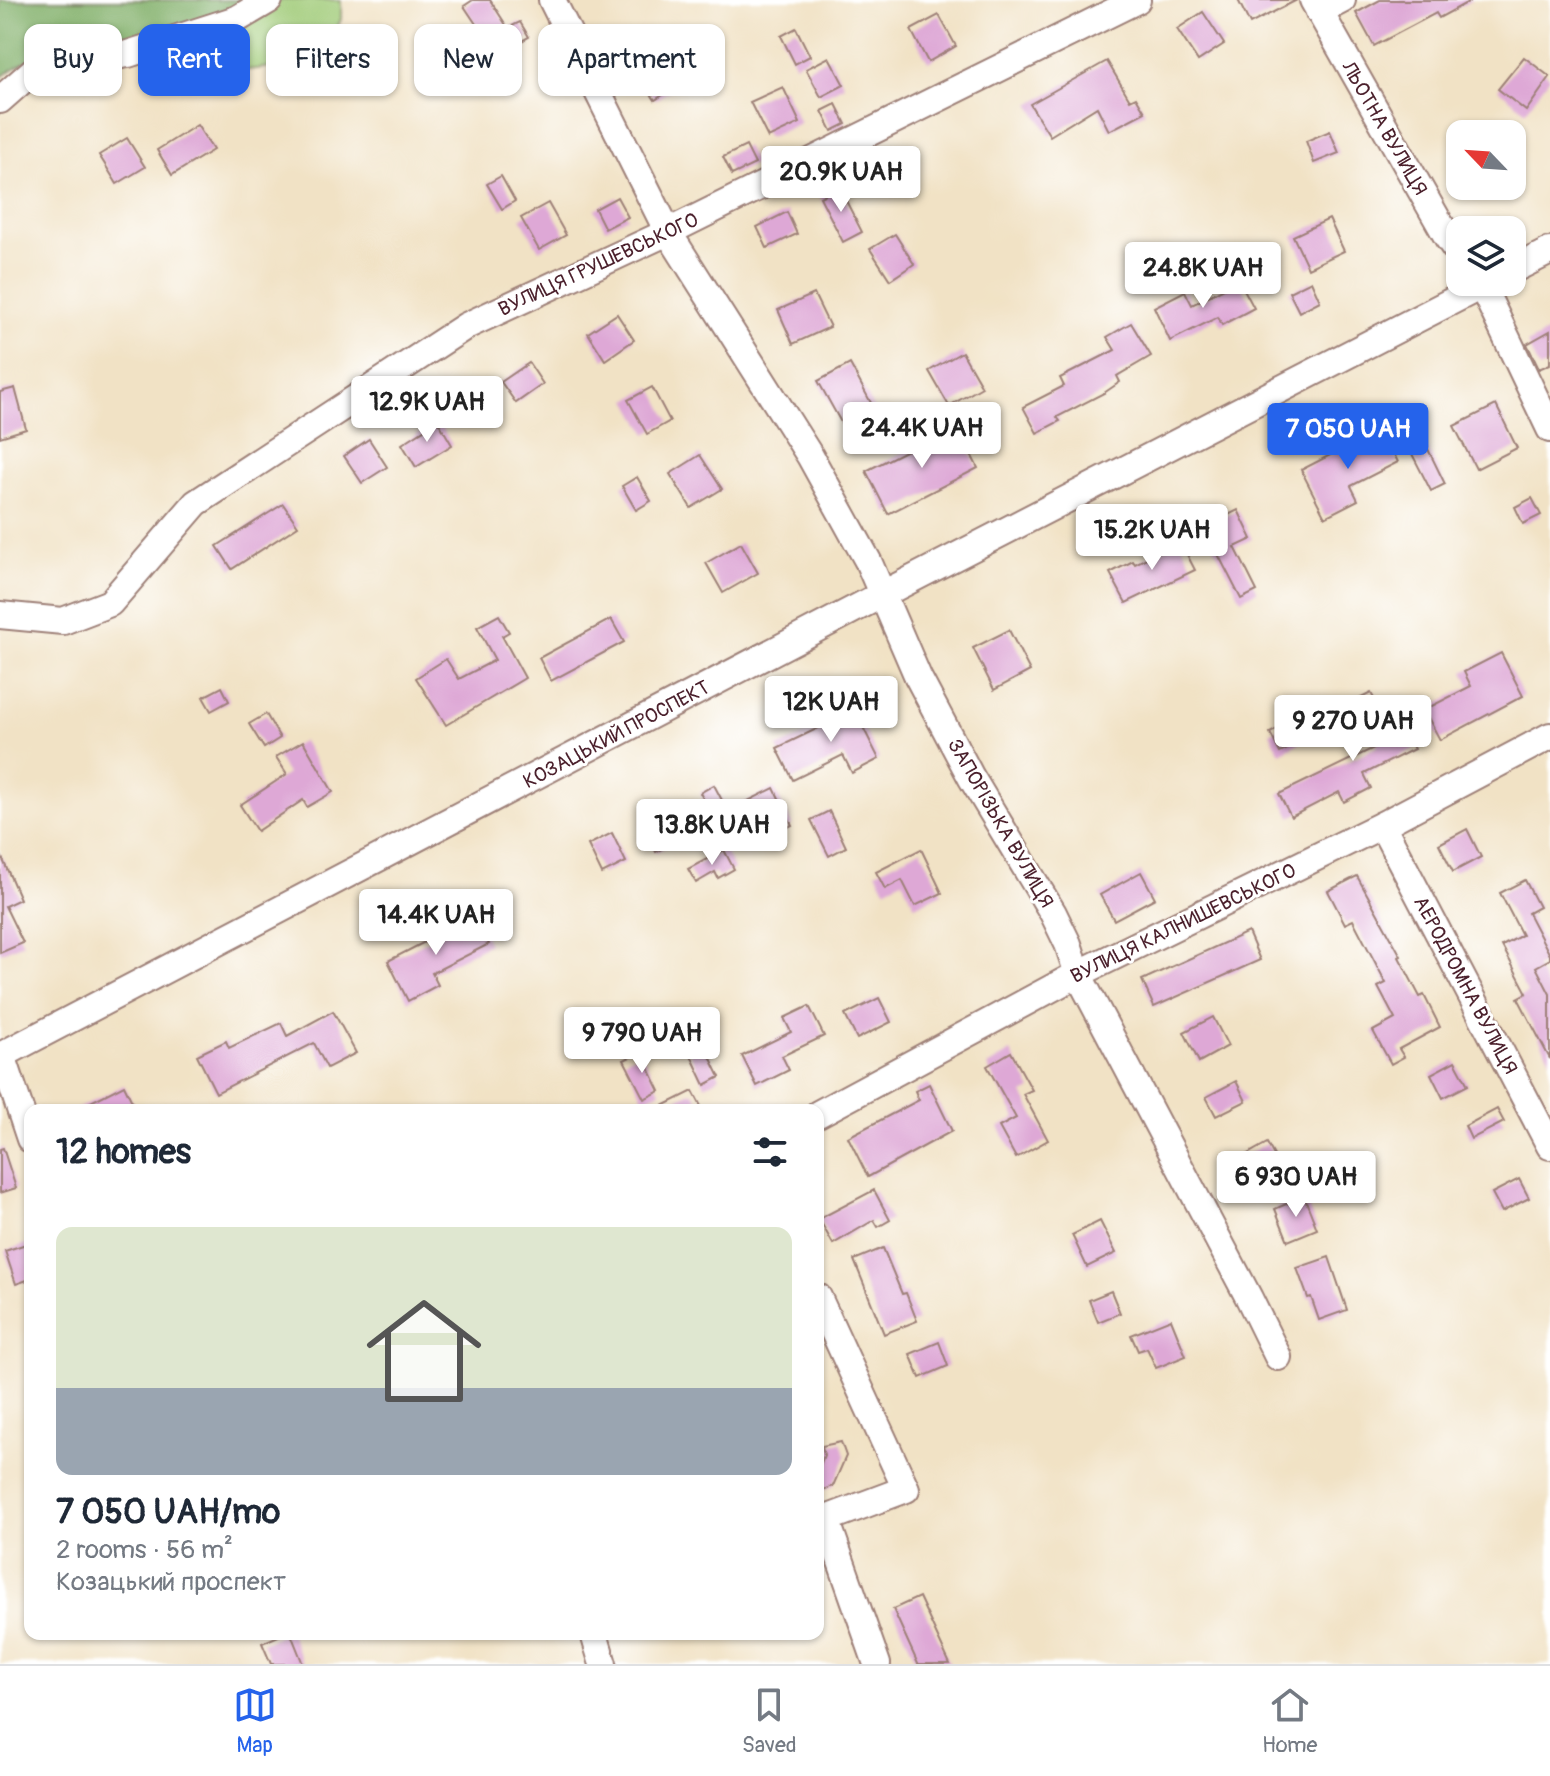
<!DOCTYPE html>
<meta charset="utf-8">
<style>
:root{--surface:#fff;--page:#f6f6f7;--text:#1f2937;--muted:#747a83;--line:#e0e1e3;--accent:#2563eb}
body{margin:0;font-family:Pangolin,sans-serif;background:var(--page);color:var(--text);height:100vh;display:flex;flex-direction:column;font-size:30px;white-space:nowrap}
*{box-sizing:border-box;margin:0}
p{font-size:26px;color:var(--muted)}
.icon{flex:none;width:44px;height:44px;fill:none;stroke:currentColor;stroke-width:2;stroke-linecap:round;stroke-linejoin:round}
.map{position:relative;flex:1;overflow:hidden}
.drawer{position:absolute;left:24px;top:1104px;width:800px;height:536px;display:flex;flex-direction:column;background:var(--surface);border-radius:16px;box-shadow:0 2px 6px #0004}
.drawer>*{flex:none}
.top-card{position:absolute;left:24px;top:24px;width:800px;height:72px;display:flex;gap:16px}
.needle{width:52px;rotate:295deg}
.buttons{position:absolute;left:1446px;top:120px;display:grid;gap:16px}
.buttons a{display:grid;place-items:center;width:80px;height:80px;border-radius:16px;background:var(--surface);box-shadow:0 2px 6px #0004;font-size:40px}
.price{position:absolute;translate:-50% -68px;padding:0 18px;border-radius:8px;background:#fff;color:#222;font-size:26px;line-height:52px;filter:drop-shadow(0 2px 4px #0008)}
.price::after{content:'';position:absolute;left:50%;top:48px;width:24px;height:18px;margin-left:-12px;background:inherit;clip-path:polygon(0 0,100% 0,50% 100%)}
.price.selected{background:var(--accent);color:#fff}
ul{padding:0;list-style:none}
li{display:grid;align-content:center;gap:16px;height:424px;padding:0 32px}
li span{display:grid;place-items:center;height:248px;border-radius:16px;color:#555}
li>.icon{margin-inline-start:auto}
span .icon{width:144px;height:144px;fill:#fffc;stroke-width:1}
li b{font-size:34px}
h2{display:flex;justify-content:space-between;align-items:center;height:96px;padding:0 32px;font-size:34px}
.pill{padding:0 28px;border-radius:16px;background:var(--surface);box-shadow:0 2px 6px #0004;font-size:28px;line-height:72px}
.pill.selected{background:var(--accent);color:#fff}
.menu{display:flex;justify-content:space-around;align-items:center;height:112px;border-top:2px solid var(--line);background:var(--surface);font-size:22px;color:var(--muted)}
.menu a{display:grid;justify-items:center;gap:4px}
.menu .selected{color:var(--accent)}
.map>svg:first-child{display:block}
.green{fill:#a0cb78;stroke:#757552;stroke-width:2}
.forest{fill:#80af68;stroke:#65674a;stroke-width:2}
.building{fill:#dea8d6}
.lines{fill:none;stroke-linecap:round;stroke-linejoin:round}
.minor-casing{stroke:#9e8078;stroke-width:30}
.minor{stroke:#fff;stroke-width:26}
.labels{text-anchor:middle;stroke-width:6;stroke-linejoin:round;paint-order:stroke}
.street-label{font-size:20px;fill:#4a1f2b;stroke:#fff}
</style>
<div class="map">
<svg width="1550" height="1664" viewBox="0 0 1550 1664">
<rect width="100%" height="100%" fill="#fff"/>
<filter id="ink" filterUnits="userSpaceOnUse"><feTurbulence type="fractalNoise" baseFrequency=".0125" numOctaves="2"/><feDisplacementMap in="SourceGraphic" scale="16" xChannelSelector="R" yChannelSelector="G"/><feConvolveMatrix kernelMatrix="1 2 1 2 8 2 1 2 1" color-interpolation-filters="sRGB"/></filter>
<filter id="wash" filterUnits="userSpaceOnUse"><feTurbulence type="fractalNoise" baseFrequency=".006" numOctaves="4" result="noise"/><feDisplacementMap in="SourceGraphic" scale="32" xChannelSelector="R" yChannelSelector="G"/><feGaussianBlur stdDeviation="1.8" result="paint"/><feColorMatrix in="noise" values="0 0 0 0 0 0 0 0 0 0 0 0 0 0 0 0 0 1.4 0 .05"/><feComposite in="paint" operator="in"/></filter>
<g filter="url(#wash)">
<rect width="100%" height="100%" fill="#f1e2c5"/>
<!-- green -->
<path class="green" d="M250 0H341V19L332 40 326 49 299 64 247 70 216 64 197 74 186 76 139 42Z"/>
<!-- forest -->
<path class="forest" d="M0 0H250L241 6 139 42 131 37C80 45 43 45 0 78Z"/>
<g id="blocks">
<!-- building -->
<g class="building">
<path d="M473 0H490L508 28 520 22 529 37 500 53 487 30 482 33 464 6Z"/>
<path d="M1238 0H1297L1250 24Z"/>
<path d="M1380 0H1472L1439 18 1436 13 1374 46 1356 13Z"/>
<path d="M1203 12 1224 44 1198 61 1177 29Z"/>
<path d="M939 15 956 46 928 62 911 30Z"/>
<path d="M796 28 810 56 795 64 781 36Z"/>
<path d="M646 53 669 91 655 100 631 62Z"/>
<path d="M829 57 844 85 821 97 806 69Z"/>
<path d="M1524 57 1550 77 1526 111 1498 89Z"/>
<path d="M1107 61 1130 100 1136 97 1145 112 1109 131 1097 107 1050 136 1030 104Z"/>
<path d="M783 87 800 123 768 138 750 102Z"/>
<path d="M836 104 846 124 832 131 822 111Z"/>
<path d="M197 125 213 150 172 175 157 150Z"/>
<path d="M1330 131 1339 153 1314 163 1306 141Z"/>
<path d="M127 138 145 167 117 184 99 155Z"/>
<path d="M746 146 755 164 732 175 723 157Z"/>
<path d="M885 163 895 181 875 193 864 175Z"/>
<path d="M501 176 515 201 502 209 487 184Z"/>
<path d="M839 187 862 232 843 242 820 197Z"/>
<path d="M617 197 628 217 605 229 595 209Z"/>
<path d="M548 203 566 235 539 250 521 218Z"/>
<path d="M787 212 797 234 767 248 757 227Z"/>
<path d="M1329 219 1344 251 1308 268 1293 236Z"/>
<path d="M895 234 914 264 890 280 870 249Z"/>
<path d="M1239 280 1254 308 1222 325 1218 317 1170 341 1154 307 1185 291 1192 305Z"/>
<path d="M1311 281 1320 301 1299 312 1289 292Z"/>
<path d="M814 294 830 327 793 344 778 310Z"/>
<path d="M617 314 634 340 605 360 588 333Z"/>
<path d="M1131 323 1151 356 1117 376 1120 382 1104 393 1057 417 1060 421 1037 433 1023 407 1064 386 1060 378 1115 350 1107 337Z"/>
<path d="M1550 331V364L1539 369 1527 344Z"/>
<path d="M962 352 982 387 949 406 929 371Z"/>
<path d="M529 363 543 384 516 403 501 382Z"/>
<path d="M850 364 884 427 853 444 818 381Z"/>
<path d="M652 387 670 421 647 434 628 400Z"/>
<path d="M15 388 26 429 0 437V392Z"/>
<path d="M1496 405 1517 448 1476 469 1454 426Z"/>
<path d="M438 421 452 445 416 467 402 444Z"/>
<path d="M956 425 978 468 888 514 866 471Z"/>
<path d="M1381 429 1398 462 1351 486 1358 500 1325 517 1301 470Z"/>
<path d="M369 439 387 467 362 483 344 456Z"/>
<path d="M1425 443 1445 484 1431 491 1410 450Z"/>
<path d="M700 455 722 489 691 508 670 474Z"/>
<path d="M637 477 651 501 636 510 622 486Z"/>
<path d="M1532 498 1541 515 1523 524 1515 507Z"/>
<path d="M283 504 298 526 232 569 217 546Z"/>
<path d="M1238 510 1252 539 1235 547 1257 591 1241 599 1204 527Z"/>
<path d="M1180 541 1195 570 1126 603 1110 573 1133 561 1135 564Z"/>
<path d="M741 543 758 573 723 593 706 563Z"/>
<path d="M499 615 509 632 502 636 525 678 446 725 416 678 446 659 459 679 495 660 477 627Z"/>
<path d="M611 619 624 642 551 681 539 658Z"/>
<path d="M1009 630 1030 671 994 690 973 648Z"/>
<path d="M1501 653 1523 696 1440 740 1424 710 1471 686 1464 672Z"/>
<path d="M222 687 229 701 211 711 203 697Z"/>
<path d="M1371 693 1387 723 1398 718 1414 749 1364 774 1371 788 1344 802 1339 792 1291 817 1279 794 1378 746 1355 701Z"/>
<path d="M849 699 879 759 852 773 843 755 793 780 777 748 827 724 822 712Z"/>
<path d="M266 714 280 738 264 748 249 724Z"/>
<path d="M1290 722 1301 742 1280 753 1270 733Z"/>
<path d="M303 741 333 792 307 807 303 800 257 831 240 805 287 774 276 757Z"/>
<path d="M714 785 724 804 710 811 700 793Z"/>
<path d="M774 788 792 825 756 843 738 806Z"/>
<path d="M668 809 682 838 656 852 641 822Z"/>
<path d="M829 811 846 847 829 856 811 820Z"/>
<path d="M1467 829 1481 857 1453 872 1439 844Z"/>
<path d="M612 833 626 862 602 874 588 845Z"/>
<path d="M921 849 942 893 915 906 902 880 885 889 876 872Z"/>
<path d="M724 850 734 869 718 878 715 872 696 883 688 869Z"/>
<path d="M0 853 20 899 5 906 23 943 0 953Z"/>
<path d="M1141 872 1155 898 1114 920 1100 895Z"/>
<path d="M1357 876 1401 956 1399 957 1420 997 1424 995 1440 1027 1399 1049 1404 1057 1391 1064 1373 1031 1395 1019 1378 987 1386 983 1353 920 1345 924 1328 891Z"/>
<path d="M1525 880 1539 907 1528 913 1550 955V959L1536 967 1550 994V1059L1518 998 1527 993 1502 946 1522 935 1500 893Z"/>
<path d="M475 916 489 944 432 973 438 985 408 1001 388 961Z"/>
<path d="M1248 932 1260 960 1154 1007 1142 980Z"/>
<path d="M879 998 891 1022 857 1039 845 1015Z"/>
<path d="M809 1006 824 1036 782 1056 789 1070 757 1086 742 1056 791 1032 784 1018Z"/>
<path d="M333 1011 356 1053 327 1068 314 1043 216 1093 197 1055 226 1041 229 1048 281 1023 287 1036Z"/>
<path d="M1213 1017 1228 1046 1199 1062 1184 1032Z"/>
<path d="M701 1038 720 1077 705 1085 686 1045Z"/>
<path d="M641 1052 660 1091 644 1099 624 1060Z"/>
<path d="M1011 1052 1032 1090 1023 1094 1048 1140 1016 1158 999 1127 1016 1118 987 1066Z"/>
<path d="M1455 1061 1468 1085 1443 1098 1431 1074Z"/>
<path d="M1236 1081 1246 1101 1216 1116 1206 1097Z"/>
<path d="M929 1084 952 1131 868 1177 848 1137 919 1100 915 1091Z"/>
<path d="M124 1085 136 1110H75Z"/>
<path d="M693 1091 703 1110H655Z"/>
<path d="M1497 1109 1504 1122 1471 1139 1465 1126Z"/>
<path d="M1267 1143 1283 1172 1255 1188 1239 1159Z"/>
<path d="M3 1148 16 1188 0 1193V1149Z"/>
<path d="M1519 1179 1529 1198 1502 1212 1492 1193Z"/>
<path d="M874 1190 890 1220 878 1227 874 1220 833 1244 819 1219Z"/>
<path d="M1304 1196 1317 1229 1288 1241 1275 1209Z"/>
<path d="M1100 1221 1116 1253 1087 1267 1072 1235Z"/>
<path d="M26 1244 30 1255V1279L16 1284 5 1251Z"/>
<path d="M883 1248 902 1294 906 1293 917 1321 884 1334 854 1260Z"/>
<path d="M1329 1257 1347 1310 1319 1320 1311 1297 1308 1298 1297 1268Z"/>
<path d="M1111 1291 1120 1313 1098 1322 1089 1300Z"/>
<path d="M1171 1319 1186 1356 1156 1368 1147 1348 1138 1351 1131 1335Z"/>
<path d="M939 1342 948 1366 920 1378 910 1354Z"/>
<path d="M841 1442 846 1456 833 1486 818 1492V1471L824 1455 822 1446Z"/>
<path d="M919 1597 950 1664H918L893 1609Z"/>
<path d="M283 1634H291L303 1664H271L262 1643Z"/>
</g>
</g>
</g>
<g filter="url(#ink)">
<use href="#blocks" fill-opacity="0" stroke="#9e8078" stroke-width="2"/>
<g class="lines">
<defs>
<g id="minor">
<path d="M552 0 668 232 810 456 868 561 918 677 971 777 1053 913 1068 944 1078 974 1249 1298 1278 1357"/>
<path d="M1313 0 1448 238 1460 255"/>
<path d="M1319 12 1342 0"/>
<path d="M0 100 34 70 128 54 237 19 269 0"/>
<path d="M1512 270 1550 251"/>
<path d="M1480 282 1550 429"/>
<path d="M0 615 63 621 110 603 196 503 466 326 668 232 1137 0"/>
<path d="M1382 825 1550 1146"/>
<path d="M2 1055 30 1139"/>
<path d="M0 1056 883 594 1489 282"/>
<path d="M818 1114 1078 974 1382 825 1550 736"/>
<path d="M818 1297 906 1489 826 1519 877 1664"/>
<path d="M594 1634 603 1664"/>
</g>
</defs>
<!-- minor casing -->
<use href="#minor" class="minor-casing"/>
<!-- minor -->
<use href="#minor" class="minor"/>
</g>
</g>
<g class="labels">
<!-- street labels -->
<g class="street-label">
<text transform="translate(1385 128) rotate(60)" y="7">ЛЬОТНА ВУЛИЦЯ</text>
<text transform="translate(598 264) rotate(-25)" y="7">ВУЛИЦЯ ГРУШЕВСЬКОГО</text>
<text transform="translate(616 734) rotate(-28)" y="7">КОЗАЦЬКИЙ ПРОСПЕКТ</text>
<text transform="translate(1001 823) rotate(60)" y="7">ЗАПОРІЗЬКА ВУЛИЦЯ</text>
<text transform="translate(1183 923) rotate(-26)" y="7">ВУЛИЦЯ КАЛНИШЕВСЬКОГО</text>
<text transform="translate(1466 985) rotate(62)" y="7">АЕРОДРОМНА ВУЛИЦЯ</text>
</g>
</g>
</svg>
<div class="buttons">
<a><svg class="needle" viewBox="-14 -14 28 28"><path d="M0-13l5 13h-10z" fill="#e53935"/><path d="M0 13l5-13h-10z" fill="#747a83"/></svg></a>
<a><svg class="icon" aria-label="layers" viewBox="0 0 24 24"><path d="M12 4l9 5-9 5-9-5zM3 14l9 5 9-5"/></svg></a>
</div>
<b class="price" style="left:841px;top:214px">20.9K UAH</b>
<b class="price" style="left:1203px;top:310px">24.8K UAH</b>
<b class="price" style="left:427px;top:444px">12.9K UAH</b>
<b class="price" style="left:922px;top:470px">24.4K UAH</b>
<b class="price selected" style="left:1348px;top:471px">7 050 UAH</b>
<b class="price" style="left:1152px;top:572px">15.2K UAH</b>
<b class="price" style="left:831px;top:744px">12K UAH</b>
<b class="price" style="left:1353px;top:763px">9 270 UAH</b>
<b class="price" style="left:712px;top:867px">13.8K UAH</b>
<b class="price" style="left:436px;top:957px">14.4K UAH</b>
<b class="price" style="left:642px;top:1075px">9 790 UAH</b>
<b class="price" style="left:1296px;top:1219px">6 930 UAH</b>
<div class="top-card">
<a class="pill">Buy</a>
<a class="pill selected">Rent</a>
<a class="pill">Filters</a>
<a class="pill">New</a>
<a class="pill">Apartment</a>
</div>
<section class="drawer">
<h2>12 homes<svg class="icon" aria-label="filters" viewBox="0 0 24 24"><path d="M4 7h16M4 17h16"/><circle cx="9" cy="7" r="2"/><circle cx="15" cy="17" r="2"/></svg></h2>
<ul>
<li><span style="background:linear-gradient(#dfe7d0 65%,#9aa5b1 0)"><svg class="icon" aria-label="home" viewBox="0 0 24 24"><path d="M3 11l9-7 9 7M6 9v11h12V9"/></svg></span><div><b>7 050 UAH/mo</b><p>2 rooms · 56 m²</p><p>Козацький проспект</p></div></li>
</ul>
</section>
</div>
<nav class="menu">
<a class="selected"><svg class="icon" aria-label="map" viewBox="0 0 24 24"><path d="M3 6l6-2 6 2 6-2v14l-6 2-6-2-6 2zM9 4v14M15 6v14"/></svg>Map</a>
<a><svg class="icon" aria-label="saved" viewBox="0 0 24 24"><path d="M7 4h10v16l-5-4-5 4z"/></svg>Saved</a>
<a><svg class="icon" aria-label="home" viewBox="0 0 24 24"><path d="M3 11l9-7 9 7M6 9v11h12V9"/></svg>Home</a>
</nav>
